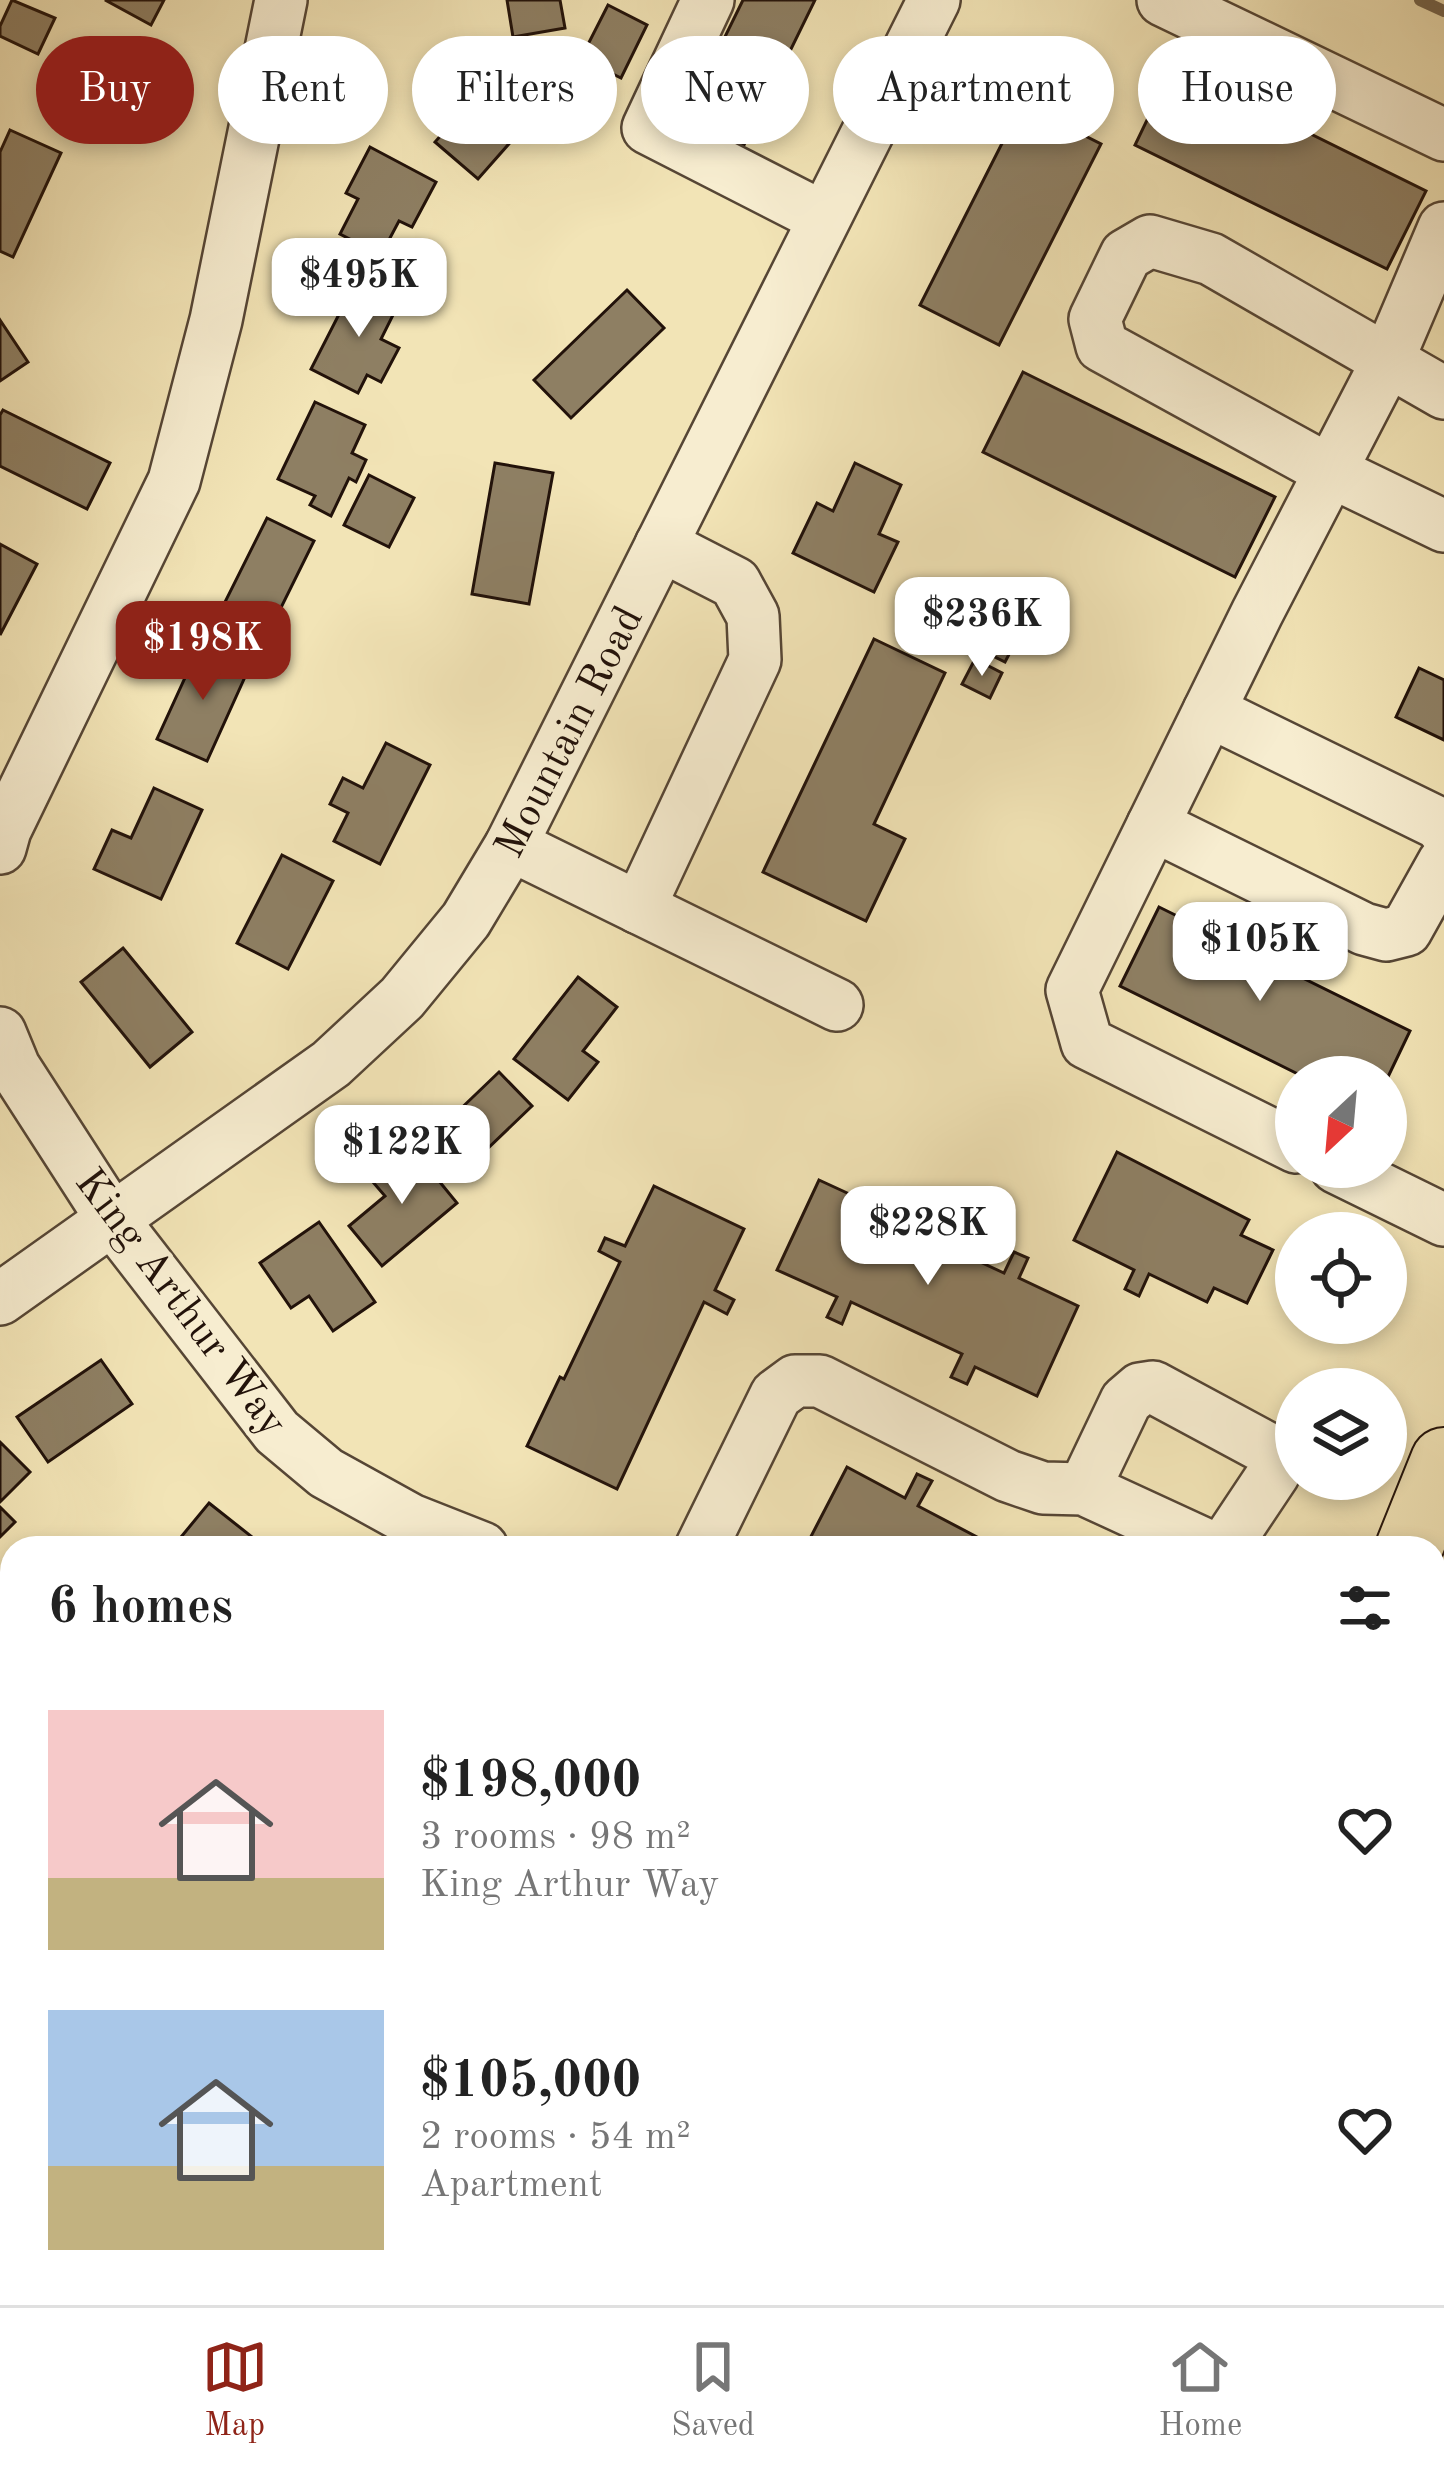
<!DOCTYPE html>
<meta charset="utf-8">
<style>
:root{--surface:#fff;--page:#f6f6f6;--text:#222;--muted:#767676;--line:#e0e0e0;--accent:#8f2418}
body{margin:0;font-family:"Old Standard TT",serif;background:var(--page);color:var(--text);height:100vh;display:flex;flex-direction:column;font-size:45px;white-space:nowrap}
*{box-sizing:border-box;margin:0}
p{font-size:39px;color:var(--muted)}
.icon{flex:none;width:66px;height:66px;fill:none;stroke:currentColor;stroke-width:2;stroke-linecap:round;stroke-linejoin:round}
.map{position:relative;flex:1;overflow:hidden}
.drawer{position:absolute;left:0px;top:1536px;width:1446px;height:771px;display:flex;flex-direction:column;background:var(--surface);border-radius:36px 36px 0 0;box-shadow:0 6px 18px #0003}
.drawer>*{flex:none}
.guide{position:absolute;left:36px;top:36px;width:1374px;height:108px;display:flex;gap:24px}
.needle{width:78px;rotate:206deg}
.controls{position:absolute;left:1275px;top:1056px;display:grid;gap:24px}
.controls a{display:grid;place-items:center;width:132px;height:132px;border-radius:50%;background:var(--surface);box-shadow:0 6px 18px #0003;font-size:60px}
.price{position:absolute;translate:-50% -102px;padding:0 27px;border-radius:24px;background:#fff;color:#222;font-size:39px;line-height:78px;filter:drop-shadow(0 3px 6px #0008)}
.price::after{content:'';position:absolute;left:50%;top:72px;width:36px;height:27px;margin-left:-18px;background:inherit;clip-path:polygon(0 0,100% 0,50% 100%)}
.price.current{background:var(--accent);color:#fff}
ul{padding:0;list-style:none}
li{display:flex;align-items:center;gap:36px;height:300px;padding:0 48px}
li span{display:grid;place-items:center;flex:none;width:336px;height:240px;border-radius:0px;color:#555}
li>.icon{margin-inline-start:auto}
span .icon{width:144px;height:144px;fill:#fffc;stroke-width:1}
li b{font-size:51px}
h2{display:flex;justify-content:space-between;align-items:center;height:144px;padding:0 48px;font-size:51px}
.pill{padding:0 42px;border-radius:54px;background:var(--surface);box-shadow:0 6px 18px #0003;font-size:42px;line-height:108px}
.pill.current{background:var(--accent);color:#fff}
.menu{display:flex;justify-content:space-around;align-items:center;height:168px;border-top:3px solid var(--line);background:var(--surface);font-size:33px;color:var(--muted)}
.menu a{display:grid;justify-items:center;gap:6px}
.menu .current{color:var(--accent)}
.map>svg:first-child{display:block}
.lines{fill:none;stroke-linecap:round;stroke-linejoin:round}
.stream{stroke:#74654e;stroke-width:12}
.building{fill:#8e7f63;stroke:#22120a;stroke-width:3}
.minor-casing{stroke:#564635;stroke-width:56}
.major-casing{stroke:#22120a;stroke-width:70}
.minor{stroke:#f7edd0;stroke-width:51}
.major{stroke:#f2e4b6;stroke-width:66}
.labels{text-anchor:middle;stroke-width:9;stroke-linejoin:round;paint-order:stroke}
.street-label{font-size:42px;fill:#22120a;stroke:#f7edd0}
</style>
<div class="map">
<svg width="1444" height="2305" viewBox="0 0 1444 2305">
<rect width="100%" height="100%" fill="#f2e4b6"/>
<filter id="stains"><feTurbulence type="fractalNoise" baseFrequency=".00167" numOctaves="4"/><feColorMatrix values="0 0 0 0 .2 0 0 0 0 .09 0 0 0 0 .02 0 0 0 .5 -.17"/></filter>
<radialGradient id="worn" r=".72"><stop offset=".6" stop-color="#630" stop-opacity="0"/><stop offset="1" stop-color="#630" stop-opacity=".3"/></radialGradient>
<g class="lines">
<!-- stream -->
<path class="stream" d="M1420 0 1444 11"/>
</g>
<!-- building -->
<g class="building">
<path d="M12 0 55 18 38 54 0 36V26Z"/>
<path d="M105 0H164L151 25Z"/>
<path d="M507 0H560L565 28 513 37Z"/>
<path d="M743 0H815L744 145 686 116Z"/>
<path d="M608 5 647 25 621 78 581 58Z"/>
<path d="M131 38 177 61 137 142 91 119Z"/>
<path d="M508 59 551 96 478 179 435 142Z"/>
<path d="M1173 66 1426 191 1387 269 1135 145Z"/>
<path d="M1022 104 1101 144 999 345 920 305Z"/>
<path d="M10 130 61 153 13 257 0 251V152Z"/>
<path d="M370 147 436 182 412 227 399 221 381 255 340 234 358 199 346 193Z"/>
<path d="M356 281 399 303 381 339 399 348 381 382 367 375 358 393 311 369Z"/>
<path d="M627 290 664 328 571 418 534 380Z"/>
<path d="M0 320 28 362 0 381Z"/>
<path d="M1023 372 1275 497 1235 577 983 452Z"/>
<path d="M315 402 365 425 352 453 366 460 356 482 349 478 331 516 310 505 315 496 278 479Z"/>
<path d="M3 410 110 463 87 509 0 466V415Z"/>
<path d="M495 463 553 473 529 604 472 594Z"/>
<path d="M855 463 901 485 879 534 898 542 874 592 793 553 817 503 833 511Z"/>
<path d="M369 475 414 498 389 547 344 525Z"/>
<path d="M267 518 314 541 263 644 216 620Z"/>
<path d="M0 544 37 564 0 635Z"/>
<path d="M991 629 1016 641 1005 662 981 650Z"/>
<path d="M874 639 945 673 874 824 905 839 866 921 763 872Z"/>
<path d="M200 645 249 668 207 761 157 739Z"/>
<path d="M975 659 1002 673 990 698 962 684Z"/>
<path d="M1419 668 1444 680V740L1396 717Z"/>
<path d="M386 743 430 765 380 864 334 841 348 813 330 804 343 778 363 788Z"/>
<path d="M154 788 202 810 161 899 94 869 112 830 131 838Z"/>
<path d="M282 855 333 881 288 969 237 943Z"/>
<path d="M1159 907 1410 1031 1386 1081V1077H1304L1120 986Z"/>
<path d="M123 948 192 1032 150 1067 81 982Z"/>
<path d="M578 977 617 1007 583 1051 598 1062 568 1100 514 1059Z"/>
<path d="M499 1072 532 1106 459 1176 426 1142Z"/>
<path d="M412 1148 457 1203 382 1266 349 1226 385 1196 372 1181Z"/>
<path d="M1117 1152 1249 1220 1241 1235 1273 1250 1247 1303 1214 1288 1207 1302 1149 1274 1139 1296 1125 1289 1134 1270 1074 1240Z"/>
<path d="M819 1180 882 1209 890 1192 903 1197 892 1221 1004 1273 1014 1252 1028 1258 1019 1278 1078 1306 1037 1396 975 1367 967 1384 951 1377 962 1354 851 1302 842 1324 827 1317 837 1297 777 1270Z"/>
<path d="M654 1186 744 1229 715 1290 734 1300 727 1314 704 1302 617 1489 527 1446 560 1377 564 1379 620 1262 599 1251 605 1238 625 1246Z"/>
<path d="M319 1222 375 1302 333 1331 309 1296 291 1308 260 1263Z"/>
<path d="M101 1360 132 1404 48 1462 17 1417Z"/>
<path d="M0 1442 30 1472 0 1502Z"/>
<path d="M847 1467 905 1498 917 1474 932 1481 918 1506 998 1548H805Z"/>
<path d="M209 1503 266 1548H172Z"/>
<path d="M0 1507 15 1522 0 1537Z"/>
<path d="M0 1773 12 1779V1844L1 1838 0 1841Z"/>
<path d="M0 2106 12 2113V2178L0 2170Z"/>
<path d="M95 2295H150L154 2305H99Z"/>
<path d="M366 2295H422L425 2305H369Z"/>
<path d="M610 2295H638L625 2305H618Z"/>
<path d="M948 2295H1029L1032 2305H951Z"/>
<path d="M1239 2295H1312L1316 2305H1244Z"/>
</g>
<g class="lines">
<defs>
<g id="minor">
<path d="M708 0 648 128 824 218"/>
<path d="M1163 0 1444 135"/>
<path d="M1444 393 1211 259 1150 241 1126 255 1095 319 1102 346 1330 471 1444 526"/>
<path d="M1209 711 1440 824 1444 830"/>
<path d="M1153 825 1364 929 1386 935 1406 930 1444 862"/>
<path d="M511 845 837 1005"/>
<path d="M0 848 5 830 174 481 216 320 281 0"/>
<path d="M639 908 755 660 753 616 735 583 661 545"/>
<path d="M0 1033 14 1067 112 1219 277 1432 326 1473 411 1520 482 1548"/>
<path d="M1296 1147 1087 1043 1072 990 1257 613 1387 362 1444 228"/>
<path d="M1336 1167 1444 1220"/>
<path d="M0 1299 331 1064 402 998 466 920 511 845 934 0"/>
<path d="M1084 1489 1126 1401 1140 1389 1153 1387 1272 1451 1277 1462 1274 1473 1224 1548"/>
<path d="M701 1548 776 1395 795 1381H820L1008 1476 1043 1488 1084 1489 1212 1548"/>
<path d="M0 1983 12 1992"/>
<path d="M250 2295 252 2305"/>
<path d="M1124 2295 1128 2305"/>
</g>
<g id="major">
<path d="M1409 1548 1444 1461"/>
<path d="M1434 2207 1444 2231"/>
</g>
</defs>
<!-- minor casing -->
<use href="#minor" class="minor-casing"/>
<!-- major casing -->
<use href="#major" class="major-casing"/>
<!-- minor -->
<use href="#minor" class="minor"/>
<!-- major -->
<use href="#major" class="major"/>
</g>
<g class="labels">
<!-- street labels -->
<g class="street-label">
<text transform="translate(567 731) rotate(-63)" y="15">Mountain Road</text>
<text transform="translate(183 1301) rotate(53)" y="15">King Arthur Way</text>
</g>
</g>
<rect width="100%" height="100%" filter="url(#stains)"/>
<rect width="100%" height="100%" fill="url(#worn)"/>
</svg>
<div class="controls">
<a><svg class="needle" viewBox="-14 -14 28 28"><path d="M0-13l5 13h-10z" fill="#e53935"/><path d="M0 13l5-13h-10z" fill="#767676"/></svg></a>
<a><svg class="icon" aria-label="locate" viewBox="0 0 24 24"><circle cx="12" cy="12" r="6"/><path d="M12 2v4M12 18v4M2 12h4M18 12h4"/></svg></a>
<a><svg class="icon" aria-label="layers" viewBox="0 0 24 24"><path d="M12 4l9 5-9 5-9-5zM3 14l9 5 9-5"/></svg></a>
</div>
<b class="price" style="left:359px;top:340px">$495K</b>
<b class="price" style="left:982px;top:679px">$236K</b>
<b class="price current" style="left:203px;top:703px">$198K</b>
<b class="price" style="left:1260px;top:1004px">$105K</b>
<b class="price" style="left:402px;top:1207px">$122K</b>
<b class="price" style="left:928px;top:1288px">$228K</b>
<div class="guide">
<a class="pill current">Buy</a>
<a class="pill">Rent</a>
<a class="pill">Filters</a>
<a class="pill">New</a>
<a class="pill">Apartment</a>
<a class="pill">House</a>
</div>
<section class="drawer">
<h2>6 homes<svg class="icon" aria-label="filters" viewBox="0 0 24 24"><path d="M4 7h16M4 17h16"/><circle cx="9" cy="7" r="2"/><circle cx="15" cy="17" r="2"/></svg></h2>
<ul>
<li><span style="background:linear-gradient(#f6c9c9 70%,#c2b280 0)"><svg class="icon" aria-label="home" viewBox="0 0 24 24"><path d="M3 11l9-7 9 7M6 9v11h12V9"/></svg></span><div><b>$198,000</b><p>3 rooms · 98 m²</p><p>King Arthur Way</p></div><svg class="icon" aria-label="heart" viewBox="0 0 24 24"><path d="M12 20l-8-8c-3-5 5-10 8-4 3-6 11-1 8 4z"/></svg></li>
<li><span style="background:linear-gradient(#a9c7e8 65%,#c2b280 0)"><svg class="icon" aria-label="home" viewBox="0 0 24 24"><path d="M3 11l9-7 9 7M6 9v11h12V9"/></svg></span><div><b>$105,000</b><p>2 rooms · 54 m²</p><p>Apartment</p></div><svg class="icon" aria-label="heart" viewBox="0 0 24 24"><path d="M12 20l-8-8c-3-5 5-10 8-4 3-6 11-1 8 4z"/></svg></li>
</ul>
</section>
</div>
<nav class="menu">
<a class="current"><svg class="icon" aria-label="map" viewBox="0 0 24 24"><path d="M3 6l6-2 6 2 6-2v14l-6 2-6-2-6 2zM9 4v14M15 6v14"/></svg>Map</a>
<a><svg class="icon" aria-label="saved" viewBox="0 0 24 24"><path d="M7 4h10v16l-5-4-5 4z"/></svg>Saved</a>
<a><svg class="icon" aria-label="home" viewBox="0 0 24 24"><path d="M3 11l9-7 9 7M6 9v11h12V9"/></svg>Home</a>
</nav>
